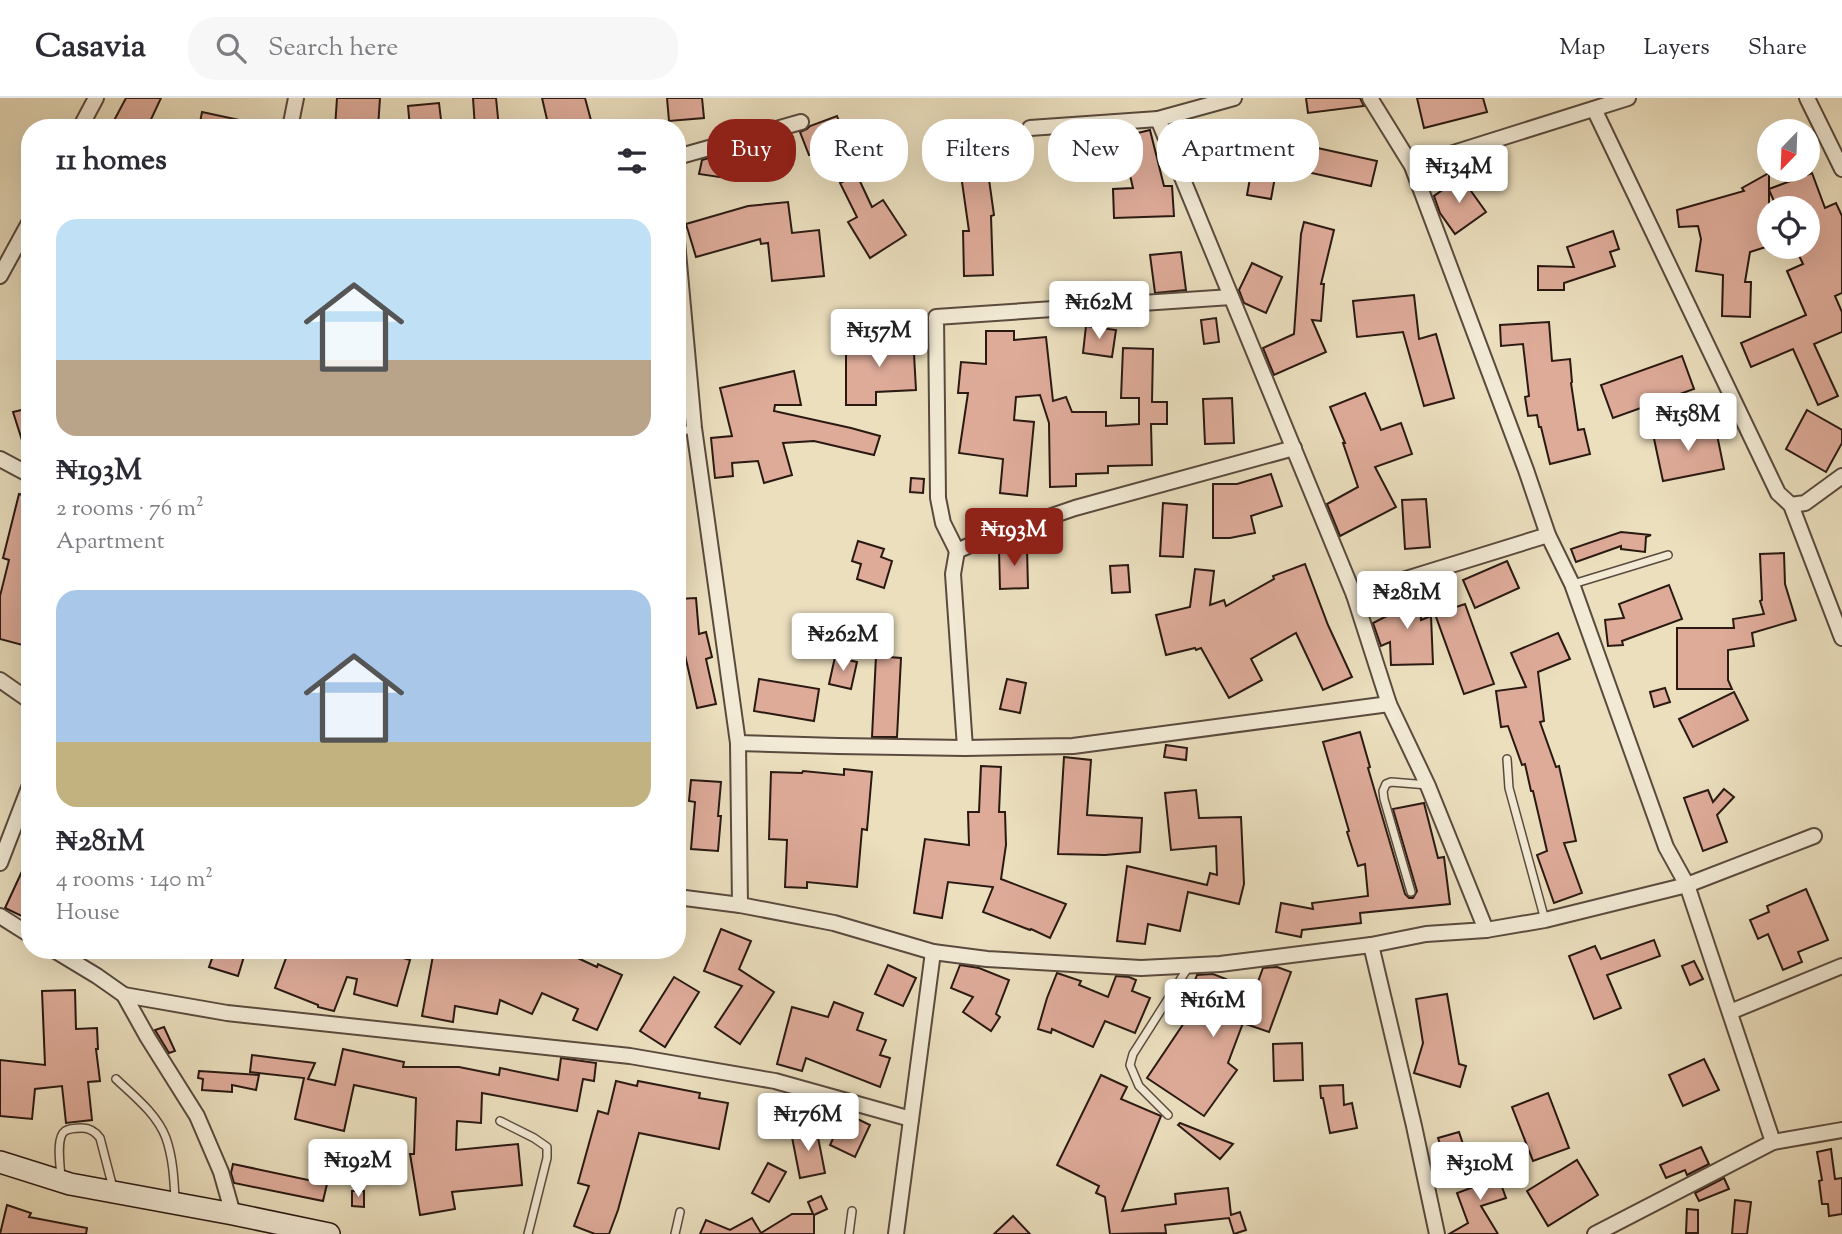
<!DOCTYPE html>
<meta charset="utf-8">
<style>
:root{--surface:#fff;--page:#f7f7f7;--text:#2b2b33;--muted:#7c7c81;--line:#e1e1e2;--accent:#8f2418}
body{margin:0;font-family:"Sorts Mill Goudy",serif;background:var(--page);color:var(--text);height:100vh;display:flex;flex-direction:column;font-size:26px;white-space:nowrap}
*{box-sizing:border-box;margin:0}
p{font-size:23px;color:var(--muted)}
.icon{flex:none;width:38px;height:38px;fill:none;stroke:currentColor;stroke-width:2;stroke-linecap:round;stroke-linejoin:round}
.map{position:relative;flex:1;overflow:hidden}
.panel{position:absolute;left:21px;top:21px;width:665px;height:840px;display:flex;flex-direction:column;background:var(--surface);border-radius:28px;box-shadow:0 7px 28px #0002}
.panel>*{flex:none}
.top-card{position:absolute;left:707px;top:21px;width:665px;height:63px;display:flex;gap:14px}
.needle{width:46px;rotate:203deg}
.buttons{position:absolute;left:1757px;top:21px;display:grid;gap:14px}
.buttons a{display:grid;place-items:center;width:63px;height:63px;border-radius:50%;background:var(--surface);box-shadow:0 7px 28px #0002;font-size:35px}
.price{position:absolute;translate:-50% -60px;padding:0 16px;border-radius:7px;background:#fff;color:#222;font-size:23px;line-height:46px;filter:drop-shadow(0 2px 4px #0008)}
.price::after{content:'';position:absolute;left:50%;top:42px;width:21px;height:16px;margin-left:-10px;background:inherit;clip-path:polygon(0 0,100% 0,50% 100%)}
.price.current{background:var(--accent);color:#fff}
ul{padding:0;list-style:none}
li{display:grid;align-content:center;gap:14px;height:371px;padding:0 35px}
li span{display:grid;place-items:center;height:217px;border-radius:21px;color:#555}
li>.icon{margin-inline-start:auto}
span .icon{width:126px;height:126px;fill:#fffc;stroke-width:1}
li b{font-size:30px}
h2{display:flex;justify-content:space-between;align-items:center;height:84px;padding:0 35px;font-size:30px}
.chip{padding:0 24px;border-radius:28px;background:var(--surface);box-shadow:0 7px 28px #0002;font-size:24px;line-height:63px}
.chip.current{background:var(--accent);color:#fff}
header{display:flex;align-items:center;gap:42px;box-sizing:border-box;height:98px;padding:0 35px;background:var(--surface);border-bottom:2px solid var(--line)}
header strong{font-size:33px}
nav{display:flex;gap:38px;margin-inline-start:auto;font-size:24px}
.search{width:490px;height:63px;background:var(--page);display:flex;align-items:center;gap:18px;box-sizing:border-box;padding:0 24px;border-radius:28px;color:var(--muted);font-size:26px}
.map>svg:first-child{display:block}
.building{fill:#deab99;stroke:#2a1913;stroke-width:2}
.lines{fill:none;stroke-linecap:round;stroke-linejoin:round}
.service-casing{stroke:#5a4a3e;stroke-width:10}
.minor-casing{stroke:#5a4a3e;stroke-width:18}
.secondary-casing{stroke:#2a1913;stroke-width:24}
.service{stroke:#f2ead5;stroke-width:7}
.minor{stroke:#f2ead5;stroke-width:14}
.secondary{stroke:#f2ead5;stroke-width:21}
</style>
<header>
<strong>Casavia</strong>
<div class="search"><svg class="icon" aria-label="search" viewBox="0 0 24 24"><circle cx="10" cy="10" r="6"/><path d="M15 15l6 6"/></svg>Search here</div>
<nav><a>Map</a><a>Layers</a><a>Share</a></nav>
</header>
<div class="map">
<svg width="1842" height="1136" viewBox="0 0 1842 1136">
<rect width="100%" height="100%" fill="#ebdfbe"/>
<filter id="stains"><feTurbulence type="fractalNoise" baseFrequency=".00286" numOctaves="4"/><feColorMatrix values="0 0 0 0 .2 0 0 0 0 .09 0 0 0 0 .02 0 0 0 .5 -.17"/></filter>
<radialGradient id="worn" r=".72"><stop offset=".6" stop-color="#630" stop-opacity="0"/><stop offset="1" stop-color="#630" stop-opacity=".3"/></radialGradient>
<!-- building -->
<g class="building">
<path d="M126 0H161L147 30H110Z"/>
<path d="M337 0H380L378 30H335Z"/>
<path d="M473 0H496L499 30H475Z"/>
<path d="M542 0H585L592 26 578 30H549Z"/>
<path d="M667 0H702L704 20 669 23Z"/>
<path d="M1306 0H1360L1364 8 1308 15Z"/>
<path d="M1417 0H1483L1487 14 1424 30Z"/>
<path d="M439 5 442 30H410L408 8Z"/>
<path d="M202 14 249 24V30H199Z"/>
<path d="M837 18 847 43 809 57 800 34 807 31 810 28Z"/>
<path d="M1260 25 1284 29 1271 101 1247 97Z"/>
<path d="M1150 32 1164 88H1172L1174 118 1114 120 1113 91 1133 90 1121 39Z"/>
<path d="M781 40 787 65 748 75 746 83 699 76 702 62 739 51 756 54 754 47Z"/>
<path d="M1313 49 1377 63 1371 88 1307 74Z"/>
<path d="M985 53 994 117 991 118 993 177 964 178 963 133H969L958 56Z"/>
<path d="M1769 75V91L1812 75 1825 110 1836 105 1842 118V195L1835 198 1842 214V234L1814 246 1838 298 1818 307 1793 251 1751 269 1741 245 1806 217 1787 173 1803 166 1795 149H1808V110H1777L1769 92V148L1750 154 1745 184H1751L1750 219 1722 218 1723 177 1696 173 1701 141 1698 128 1679 129 1677 112 1744 93 1742 90Z"/>
<path d="M857 77 872 109 883 102 906 137 870 160 848 124 857 119 840 85Z"/>
<path d="M1464 77 1474 91 1471 93 1486 114 1455 136 1440 115 1434 98Z"/>
<path d="M788 104 792 135 819 132 824 178 772 183 768 145 761 146 760 141 696 159 686 126 748 108Z"/>
<path d="M1304 124 1334 132 1321 186H1324L1321 223 1312 222 1326 254 1274 277 1263 250 1294 236 1301 136Z"/>
<path d="M1613 133 1619 151 1610 154 1615 168 1564 185V192H1538V168L1574 169 1567 149Z"/>
<path d="M1181 154 1186 192 1155 195 1150 157Z"/>
<path d="M1252 165 1282 179 1266 215 1244 205 1239 192Z"/>
<path d="M1414 197 1419 241 1436 236 1454 300 1424 308 1403 234 1357 239 1353 203Z"/>
<path d="M1216 220 1219 244 1204 246 1201 222Z"/>
<path d="M1549 224 1552 263 1570 261 1572 284 1571 285 1578 332 1584 331 1590 356 1550 366 1541 329H1539L1537 317 1528 318 1525 299 1529 298 1523 246 1501 248 1500 227Z"/>
<path d="M1086 228 1116 232 1112 259 1083 255Z"/>
<path d="M986 233H1014V242L1046 239 1053 303 1066 299 1072 314H1106V328L1139 326V300H1121L1123 250 1153 251 1152 304H1167V326H1151L1152 367 1108 368V375L1076 376V388L1050 389 1049 325 1040 297 1016 299 1014 322 1034 324 1027 398 1000 395 1003 361 959 355 968 295H958L961 264 986 266Z"/>
<path d="M913 238 916 292 876 294V307H846V245H881V240Z"/>
<path d="M1682 258 1694 291 1613 320 1601 287Z"/>
<path d="M794 273 801 307H775L774 313 851 330 880 338 874 357 814 343 783 345 792 377 764 385 758 363 732 365 733 378 715 380 711 340 732 338 720 290Z"/>
<path d="M1365 295 1381 332 1401 325 1412 356 1375 369 1396 409 1340 438 1327 406 1358 389 1343 345H1345L1330 309Z"/>
<path d="M1232 300 1234 345 1205 346 1203 301Z"/>
<path d="M30 310V358H27L13 314Z"/>
<path d="M1807 312 1842 332V345L1826 374 1786 351Z"/>
<path d="M1715 327 1724 371 1663 383 1653 336 1678 331 1679 335Z"/>
<path d="M1271 376 1282 408 1251 418 1255 435 1230 440H1213V386H1237Z"/>
<path d="M911 380 924 381 923 395 910 394Z"/>
<path d="M19 396 30 399V549L0 541V498L9 462 3 460Z"/>
<path d="M1426 401 1430 449 1405 451 1402 402Z"/>
<path d="M1163 405 1187 407 1183 459 1160 458Z"/>
<path d="M1621 434 1651 437 1646 439 1645 454 1621 451V448L1576 464 1571 451Z"/>
<path d="M858 443 884 451 881 459 892 463 884 490 857 481 861 466 852 463Z"/>
<path d="M1027 450 1028 490 1000 491 999 451Z"/>
<path d="M1784 455 1785 486 1796 522 1752 535 1754 548 1728 552V582L1732 591H1677V530H1734L1733 521 1764 516 1760 503 1762 502 1760 456Z"/>
<path d="M1507 463 1519 490 1475 510 1463 482Z"/>
<path d="M1305 466 1328 527 1352 579 1323 592 1296 535 1251 561 1262 582 1229 600 1201 550 1196 552 1195 550 1166 557 1156 517 1190 509 1195 471 1214 473 1210 507 1224 502 1226 508 1274 481 1273 478Z"/>
<path d="M1128 467 1130 494 1112 495 1110 468Z"/>
<path d="M1420 487 1421 522 1431 518 1433 566 1391 567 1390 544 1381 548 1373 525 1395 514V494Z"/>
<path d="M1669 487 1682 521 1622 543 1623 547 1608 548 1605 522 1624 520 1619 506Z"/>
<path d="M696 500 699 536 706 534 712 559 706 561 716 606 697 610 680 535H677V501Z"/>
<path d="M1465 506 1494 586 1464 596 1435 516Z"/>
<path d="M1558 535 1570 561 1538 574 1544 623 1540 624 1556 669 1559 668 1576 743 1564 745 1582 795 1554 805 1537 757 1547 753 1533 693H1531L1525 666 1522 667 1508 628 1501 629 1496 593 1526 589 1511 555Z"/>
<path d="M876 558 901 560 897 639H872Z"/>
<path d="M835 559 857 564 851 591 829 586Z"/>
<path d="M759 581 819 591 814 623 754 613Z"/>
<path d="M1007 581 1026 585 1020 615 1000 611Z"/>
<path d="M1665 590 1670 604 1654 609 1650 594Z"/>
<path d="M1734 594 1748 622 1693 649 1679 621Z"/>
<path d="M1360 634 1370 669 1368 670 1405 796 1409 800H1413L1417 793 1393 711 1424 705 1438 760 1444 759 1450 806 1360 815 1361 825 1302 832 1301 839 1276 834 1281 805 1313 811 1312 805 1368 798 1365 766 1358 768 1347 734 1349 733 1323 644Z"/>
<path d="M1166 647 1187 650 1186 662 1164 659Z"/>
<path d="M1064 659 1091 662 1087 717 1142 720 1140 754 1105 757 1058 756Z"/>
<path d="M981 668 1001 669 999 714H1005L1006 747 1001 781 1066 806 1050 840 1031 831 1030 832 983 814 993 789 948 784 942 820 914 815 925 741 969 747 968 714H979Z"/>
<path d="M844 671 872 674 867 732 862 731 857 789 807 784V790L785 789 787 742 769 741 771 674 802 675 803 673 844 677Z"/>
<path d="M691 682 721 684 718 718H721L718 753 691 751 695 704 689 703Z"/>
<path d="M1724 691 1734 699 1717 717 1727 744 1703 753 1684 700 1708 692 1713 704Z"/>
<path d="M1196 692 1199 720 1241 719 1244 786 1239 806 1188 794 1180 833 1148 826 1145 846 1117 843 1127 768 1207 787 1210 775 1217 777 1216 748 1171 752 1165 695Z"/>
<path d="M30 756V822L5 810Z"/>
<path d="M1806 791 1828 842 1798 854 1802 864 1783 872 1768 836 1758 841 1750 822 1769 814 1767 808Z"/>
<path d="M721 831 751 843 739 871 774 894 740 946 715 929 742 888 704 873Z"/>
<path d="M1654 842 1660 858 1607 877 1621 910 1594 921 1569 858 1595 848 1601 861Z"/>
<path d="M215 852H246L238 878 209 869Z"/>
<path d="M289 852H377L410 862 397 908 354 896 357 881 347 879 334 913 318 909V907L275 890Z"/>
<path d="M434 852 475 859V852H553L565 858 567 855 597 869 598 866 622 877 597 932 573 922 578 911 542 895 532 916 500 902 497 916 455 908 453 924 422 918Z"/>
<path d="M1694 863 1703 881 1690 887 1682 868Z"/>
<path d="M888 867 916 880 903 908 875 896Z"/>
<path d="M960 867 979 870 1009 882 996 916 1000 919 991 933 963 914 973 899 951 890Z"/>
<path d="M1277 869 1291 874 1269 934 1243 925 1228 965 1237 972 1204 1018 1147 980 1190 916 1183 913 1197 877 1213 876 1226 881 1214 911 1244 922 1263 870Z"/>
<path d="M1057 875 1081 883 1079 887 1108 899 1116 878 1129 879 1136 882 1132 893 1150 900 1135 935 1105 923 1093 949 1052 931 1051 935 1038 931 1047 900Z"/>
<path d="M674 879 699 894 665 949 640 933Z"/>
<path d="M75 892 76 931 97 930 98 951H96L100 983 88 984 92 1022 66 1025 62 988 35 991 32 1021 0 1018V962L45 967 42 893Z"/>
<path d="M1447 896 1459 966 1466 968 1460 989 1414 975 1423 945 1416 901Z"/>
<path d="M834 904 863 915 857 932 886 942 880 957 890 960 880 989 806 960 802 973 777 966 792 909 828 919Z"/>
<path d="M164 929 175 953 169 955 155 932Z"/>
<path d="M1302 945 1303 982 1274 983 1273 946Z"/>
<path d="M343 951 404 964 403 969H459L499 977 500 970 558 982 561 960 596 965 594 983 583 981 577 1013 482 995 481 1025 457 1023 456 1052 518 1046 522 1087 452 1094 455 1111 420 1117 410 1056H414L416 1000 354 987 344 1033 295 1021 304 980 250 974 252 957 315 965 308 981 335 987Z"/>
<path d="M1704 961 1719 992 1683 1008 1669 977Z"/>
<path d="M199 973 259 977 256 992 232 987V994L202 992 203 981 198 980Z"/>
<path d="M1101 977 1127 989 1121 1001 1161 1018 1122 1113 1176 1106 1175 1096 1228 1090 1231 1117 1240 1114 1246 1132 1234 1136 1229 1120 1165 1127 1166 1135 1110 1136 1105 1099 1096 1095 1099 1088 1057 1067Z"/>
<path d="M616 983 637 988 638 983 700 995 699 1000 728 1005 719 1051 639 1035 618 1112 609 1136H595L574 1128 589 1088 578 1085 598 1013 608 1016Z"/>
<path d="M1343 987 1344 1007 1352 1005 1357 1030 1330 1035 1323 1000H1321L1320 988Z"/>
<path d="M1548 995 1569 1050 1533 1063 1512 1009Z"/>
<path d="M845 1015 870 1027 855 1059 830 1047Z"/>
<path d="M1180 1025 1233 1046 1220 1061 1178 1027Z"/>
<path d="M816 1029 825 1075 800 1080 791 1034Z"/>
<path d="M1459 1034 1463 1046 1442 1052 1438 1040Z"/>
<path d="M1701 1049 1709 1066 1687 1077 1685 1072 1666 1080 1660 1067Z"/>
<path d="M1831 1051 1835 1081 1842 1080V1116L1829 1118 1828 1106H1822L1819 1083 1822 1082 1817 1054Z"/>
<path d="M1577 1062 1598 1097 1548 1128 1527 1093Z"/>
<path d="M768 1065 786 1074 769 1104 752 1095Z"/>
<path d="M233 1066 327 1086 323 1103 234 1085 231 1075Z"/>
<path d="M1490 1070H1495L1506 1100 1481 1108 1498 1136H1449L1468 1125 1457 1095 1471 1090 1467 1078Z"/>
<path d="M1724 1080 1729 1091 1699 1103 1695 1095Z"/>
<path d="M352 1093H364V1109L352 1108Z"/>
<path d="M821 1098 827 1111 814 1117V1136H700L706 1122 730 1132 752 1120 761 1135 792 1116H813L808 1104Z"/>
<path d="M1735 1102 1751 1104 1747 1136H1732Z"/>
<path d="M7 1107 31 1115 29 1119 87 1130 86 1136H0Z"/>
<path d="M1687 1111 1698 1112V1135H1686Z"/>
<path d="M1013 1118 1030 1136H994Z"/>
</g>
<g class="lines">
<defs>
<g id="service">
<path d="M677 335 694 330"/>
<path d="M1573 486 1668 457"/>
<path d="M1507 661 1509 690 1545 822"/>
<path d="M1411 794 1384 701 1383 693 1386 686 1391 684 1428 687"/>
<path d="M116 981C134 998 157 1016 166 1040 173 1060 174 1081 175 1101"/>
<path d="M1168 1017 1139 988 1130 967 1133 956 1189 868"/>
<path d="M500 1023 534 1040 547 1049V1060L528 1136"/>
<path d="M61 1082C61 1070 55 1040 65 1033 70 1030 76 1030 82 1030 90 1030 95 1033 100 1040L113 1090"/>
<path d="M675 1136 680 1114"/>
<path d="M849 1136 852 1113"/>
</g>
<g id="minor">
<path d="M1370 0 1412 68 1526 372 1548 437 1572 486 1666 749 1687 787 1773 1044 1595 1136"/>
<path d="M1807 0 1842 71"/>
<path d="M1594 11 1778 395 1791 407 1842 540"/>
<path d="M1158 21 1234 0"/>
<path d="M80 30 96 0"/>
<path d="M290 30 296 0"/>
<path d="M677 59 801 24"/>
<path d="M1412 68 1628 0"/>
<path d="M677 143 694 330 738 645 740 807"/>
<path d="M0 178 30 123"/>
<path d="M0 361 30 377"/>
<path d="M1791 407 1805 405 1842 378"/>
<path d="M957 453 943 425 938 400 936 219 1231 199"/>
<path d="M1354 497 1548 437"/>
<path d="M0 582 30 603"/>
<path d="M738 645 838 648 965 650 1073 648 1389 606"/>
<path d="M965 650 953 476 957 453 979 443 1075 410 1294 350"/>
<path d="M0 765 30 687"/>
<path d="M677 799 740 807 834 825 933 854 987 861 1141 870 1220 866 1371 847 1426 836 1486 832 1428 688 1389 606 1354 497 1158 21 1030 30"/>
<path d="M0 818 30 837"/>
<path d="M1486 832 1545 822 1687 787 1814 738"/>
<path d="M1371 847 1414 1028 1437 1136"/>
<path d="M54 852 97 878 124 897 148 940 197 1018 221 1074 233 1116"/>
<path d="M124 897 227 915 630 958 775 983 911 1021"/>
<path d="M1730 914 1842 868"/>
<path d="M1773 1044 1842 1032"/>
<path d="M896 1136 933 854"/>
</g>
<path id="secondary" d="M0 1064 70 1086 233 1116 329 1136"/>
</defs>
<!-- service casing -->
<use href="#service" class="service-casing"/>
<!-- minor casing -->
<use href="#minor" class="minor-casing"/>
<!-- secondary casing -->
<use href="#secondary" class="secondary-casing"/>
<!-- service -->
<use href="#service" class="service"/>
<!-- minor -->
<use href="#minor" class="minor"/>
<!-- secondary -->
<use href="#secondary" class="secondary"/>
</g>
<rect width="100%" height="100%" filter="url(#stains)"/>
<rect width="100%" height="100%" fill="url(#worn)"/>
</svg>
<div class="buttons">
<a><svg class="needle" viewBox="-14 -14 28 28"><path d="M0-13l5 13h-10z" fill="#e53935"/><path d="M0 13l5-13h-10z" fill="#7c7c81"/></svg></a>
<a><svg class="icon" aria-label="locate" viewBox="0 0 24 24"><circle cx="12" cy="12" r="6"/><path d="M12 2v4M12 18v4M2 12h4M18 12h4"/></svg></a>
</div>
<b class="price" style="left:1459px;top:107px">₦134M</b>
<b class="price" style="left:1099px;top:243px">₦162M</b>
<b class="price" style="left:879px;top:271px">₦157M</b>
<b class="price" style="left:1688px;top:355px">₦158M</b>
<b class="price current" style="left:1014px;top:470px">₦193M</b>
<b class="price" style="left:1407px;top:533px">₦281M</b>
<b class="price" style="left:843px;top:575px">₦262M</b>
<b class="price" style="left:1213px;top:941px">₦161M</b>
<b class="price" style="left:808px;top:1055px">₦176M</b>
<b class="price" style="left:358px;top:1101px">₦192M</b>
<b class="price" style="left:1480px;top:1104px">₦310M</b>
<div class="top-card">
<a class="chip current">Buy</a>
<a class="chip">Rent</a>
<a class="chip">Filters</a>
<a class="chip">New</a>
<a class="chip">Apartment</a>
</div>
<section class="panel">
<h2>11 homes<svg class="icon" aria-label="filters" viewBox="0 0 24 24"><path d="M4 7h16M4 17h16"/><circle cx="9" cy="7" r="2"/><circle cx="15" cy="17" r="2"/></svg></h2>
<ul>
<li><span style="background:linear-gradient(#bfe0f5 65%,#b9a48a 0)"><svg class="icon" aria-label="home" viewBox="0 0 24 24"><path d="M3 11l9-7 9 7M6 9v11h12V9"/></svg></span><div><b>₦193M</b><p>2 rooms · 76 m²</p><p>Apartment</p></div></li>
<li><span style="background:linear-gradient(#a9c7e8 70%,#c2b280 0)"><svg class="icon" aria-label="home" viewBox="0 0 24 24"><path d="M3 11l9-7 9 7M6 9v11h12V9"/></svg></span><div><b>₦281M</b><p>4 rooms · 140 m²</p><p>House</p></div></li>
</ul>
</section>
</div>
